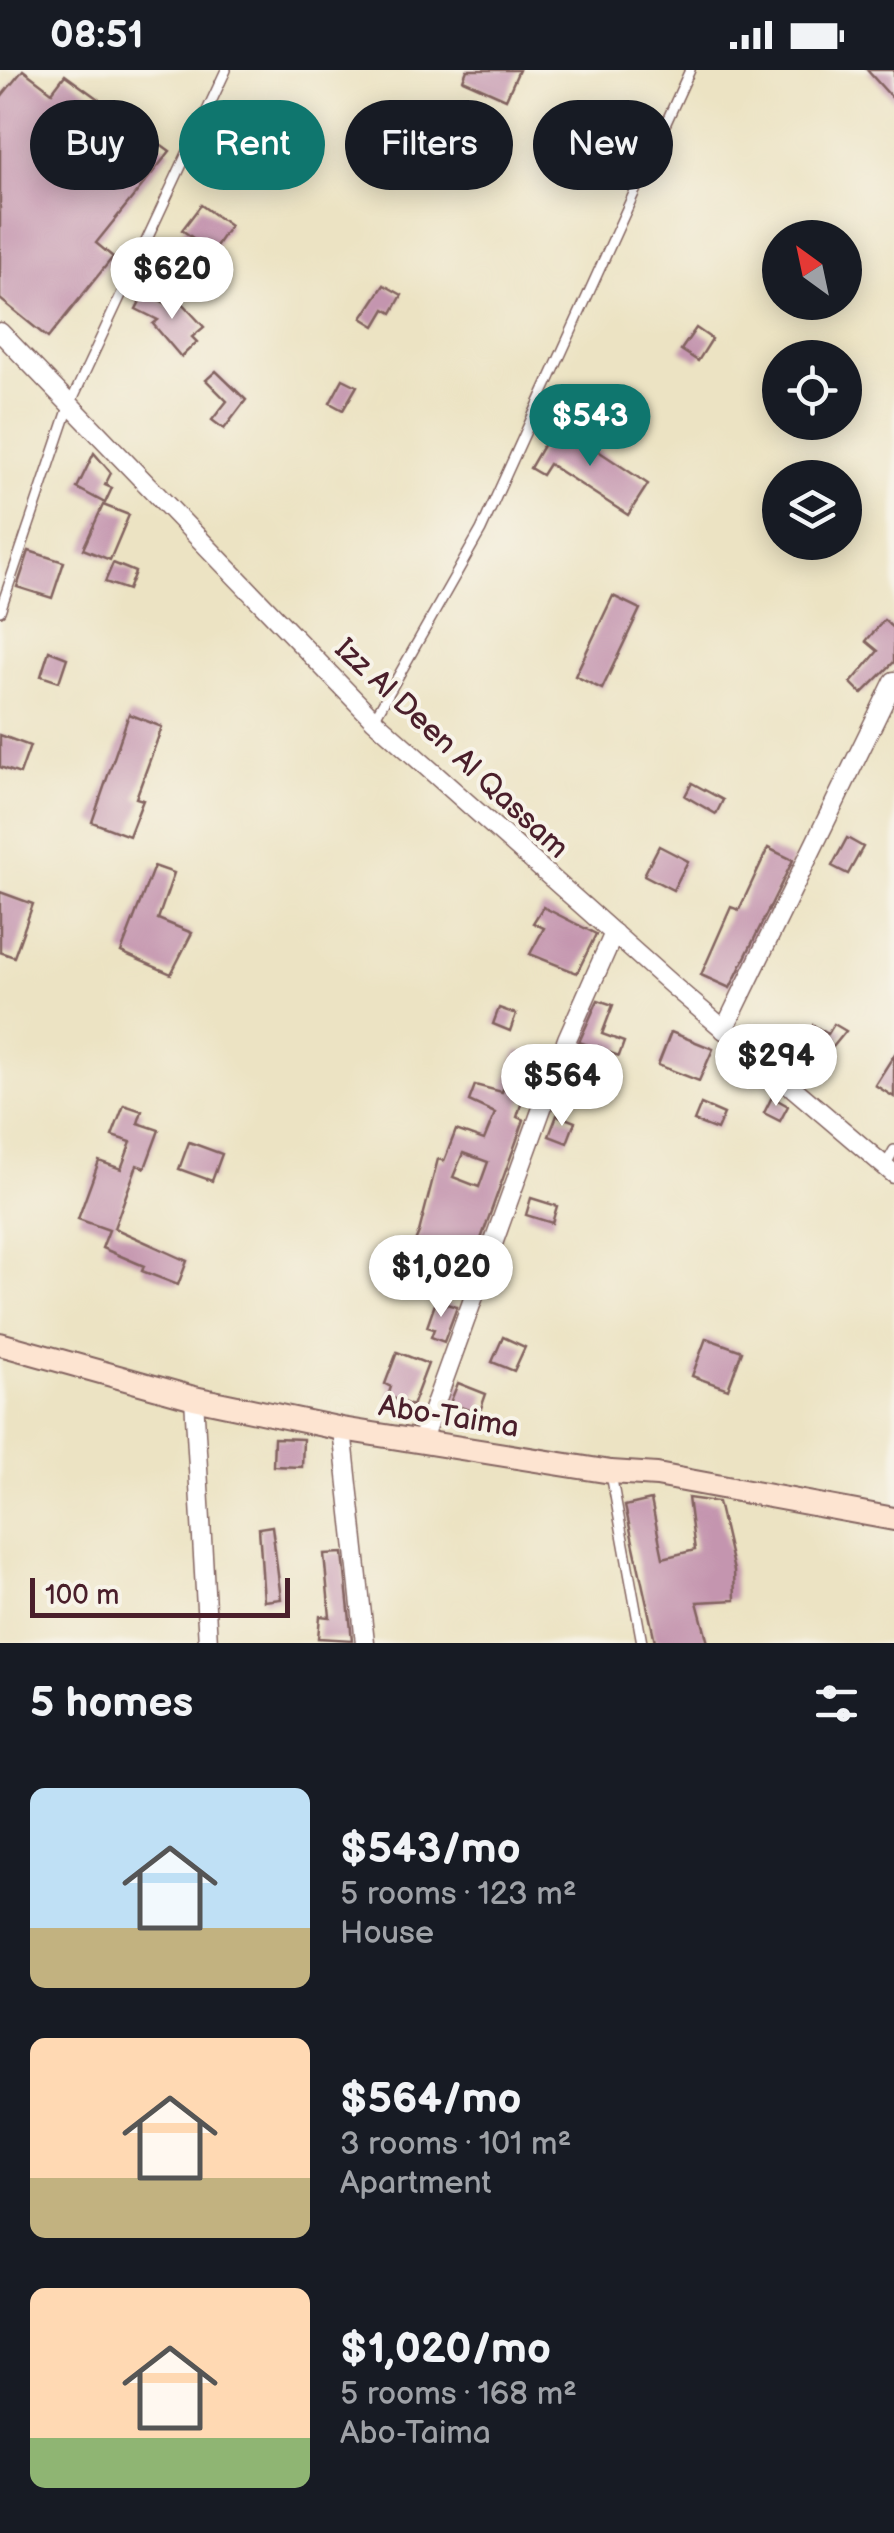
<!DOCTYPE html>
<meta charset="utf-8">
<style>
:root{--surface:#171b24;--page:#20242c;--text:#f1f3f6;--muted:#9ea1a6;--accent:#0f766e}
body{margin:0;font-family:"Balsamiq Sans",sans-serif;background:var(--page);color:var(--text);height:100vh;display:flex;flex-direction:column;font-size:38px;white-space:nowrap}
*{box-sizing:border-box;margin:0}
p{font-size:32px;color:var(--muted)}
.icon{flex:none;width:55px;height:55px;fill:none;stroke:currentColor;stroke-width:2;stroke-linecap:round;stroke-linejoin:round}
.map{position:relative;height:1573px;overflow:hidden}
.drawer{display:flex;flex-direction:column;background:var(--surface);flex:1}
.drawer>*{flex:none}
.banner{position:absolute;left:30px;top:30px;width:835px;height:90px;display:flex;gap:20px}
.needle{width:65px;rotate:327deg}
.buttons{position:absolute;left:762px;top:150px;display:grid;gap:20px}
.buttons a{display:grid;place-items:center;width:100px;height:100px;border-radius:50%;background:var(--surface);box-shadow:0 5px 25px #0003;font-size:50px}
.scale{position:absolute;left:30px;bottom:25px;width:260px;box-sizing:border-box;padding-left:10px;border:5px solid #4a1f2b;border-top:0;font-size:28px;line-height:35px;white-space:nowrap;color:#4a1f2b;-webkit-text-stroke:8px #f7f3e8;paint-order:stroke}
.price{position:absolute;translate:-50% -85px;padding:0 22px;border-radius:35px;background:#fff;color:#222;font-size:32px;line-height:65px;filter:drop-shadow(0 2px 5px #0008)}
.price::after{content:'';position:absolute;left:50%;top:60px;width:30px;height:22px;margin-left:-15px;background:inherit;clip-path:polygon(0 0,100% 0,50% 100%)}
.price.current{background:var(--accent);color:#fff}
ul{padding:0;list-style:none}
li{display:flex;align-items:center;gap:30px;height:250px;padding:0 30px}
li span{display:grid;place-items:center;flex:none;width:280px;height:200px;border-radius:15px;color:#555}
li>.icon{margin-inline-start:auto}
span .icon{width:120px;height:120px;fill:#fffc;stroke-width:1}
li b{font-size:42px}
h2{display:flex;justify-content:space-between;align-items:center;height:120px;padding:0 30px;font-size:42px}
.pill{padding:0 35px;border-radius:45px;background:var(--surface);box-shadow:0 5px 25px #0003;font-size:35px;line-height:90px}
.pill.current{background:var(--accent);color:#fff}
.status{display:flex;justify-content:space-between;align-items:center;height:70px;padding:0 50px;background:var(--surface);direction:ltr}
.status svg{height:28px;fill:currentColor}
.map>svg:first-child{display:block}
.building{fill:#c495af;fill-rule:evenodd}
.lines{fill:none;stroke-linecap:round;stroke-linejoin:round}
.lane-casing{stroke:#836460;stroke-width:12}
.street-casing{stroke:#836460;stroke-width:21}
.secondary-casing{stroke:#836460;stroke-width:26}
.lane{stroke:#fff;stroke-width:9}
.street{stroke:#fff;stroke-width:18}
.secondary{stroke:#fde4d1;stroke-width:22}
.labels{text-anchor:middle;stroke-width:8;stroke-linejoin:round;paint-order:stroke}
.street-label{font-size:30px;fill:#4a1f2b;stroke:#f7f3e8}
</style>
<div class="status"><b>08:51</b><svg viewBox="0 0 49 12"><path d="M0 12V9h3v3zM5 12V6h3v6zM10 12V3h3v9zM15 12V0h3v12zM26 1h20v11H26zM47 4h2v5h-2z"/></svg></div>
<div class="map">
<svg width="894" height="1573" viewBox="0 0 894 1573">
<rect width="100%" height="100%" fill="#f7f3e8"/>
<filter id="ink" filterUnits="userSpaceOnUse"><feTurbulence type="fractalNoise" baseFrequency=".01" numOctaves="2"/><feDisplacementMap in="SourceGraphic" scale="20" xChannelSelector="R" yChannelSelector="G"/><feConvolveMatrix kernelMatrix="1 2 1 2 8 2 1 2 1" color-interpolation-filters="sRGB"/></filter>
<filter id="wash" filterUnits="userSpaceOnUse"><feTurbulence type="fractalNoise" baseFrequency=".0048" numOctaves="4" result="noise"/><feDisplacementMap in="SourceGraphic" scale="40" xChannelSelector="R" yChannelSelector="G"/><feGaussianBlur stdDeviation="2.25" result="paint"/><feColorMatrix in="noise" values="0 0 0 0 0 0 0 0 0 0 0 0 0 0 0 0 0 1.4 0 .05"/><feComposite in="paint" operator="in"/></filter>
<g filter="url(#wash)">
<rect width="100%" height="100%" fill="#ece3c3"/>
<g id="blocks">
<!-- building -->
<g class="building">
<path d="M23 0 52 22 65 5 170 81 96 173 113 187 48 268 0 229V28Z"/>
<path d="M467 0H519L506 29 463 10Z"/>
<path d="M867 0H894V30Z"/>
<path d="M201 135 230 156 212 182 182 160Z"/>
<path d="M384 215 402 225 392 243 385 239 375 256 362 248Z"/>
<path d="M145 222 172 237 179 230 204 257 192 267 197 272 181 287 153 254 158 250 136 239Z"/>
<path d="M696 258 712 269 698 291 681 280Z"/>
<path d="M216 301 246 330 224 359 212 350 227 331 206 310Z"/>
<path d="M343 309 357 316 343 340 330 333Z"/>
<path d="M556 353 648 414 628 445 549 394 542 405 530 398Z"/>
<path d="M94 383 111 403 105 415 112 418 105 433 77 418Z"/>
<path d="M103 435 129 445 110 490 83 479Z"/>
<path d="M29 481 64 492 52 528 17 517Z"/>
<path d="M113 493 135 502 128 520 105 512Z"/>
<path d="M613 526 640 539 602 619 575 606Z"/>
<path d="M884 550 894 559V592L862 624 851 613 878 581 866 571Z"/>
<path d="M49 581 67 588 59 612 41 606Z"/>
<path d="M129 644 162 657 136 728 143 730 129 766 92 752Z"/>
<path d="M0 665 30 676 20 704 0 697Z"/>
<path d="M692 713 723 730 716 744 685 726Z"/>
<path d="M847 768 863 777 848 804 832 796Z"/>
<path d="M659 776 688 791 673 820 644 805Z"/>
<path d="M768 778 793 790 730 918 701 905 731 837 739 840Z"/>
<path d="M154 796 174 803 158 849 192 863 171 904 121 882Z"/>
<path d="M0 822 33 834 14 887 0 882Z"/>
<path d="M543 837 596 864 577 903 530 884 544 858 533 853Z"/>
<path d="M598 930 613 935 602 964 624 972 619 986 579 972Z"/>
<path d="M499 938 516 944 510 961 493 954Z"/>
<path d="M834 954 846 961 824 988 802 975 813 955 828 964Z"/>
<path d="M671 962 713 979 699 1011 658 995Z"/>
<path d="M517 980 544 989 542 1002 536 1019 527 1016 517 1047 524 1050 476 1183 451 1176 448 1185 442 1184 425 1221 399 1209 419 1162 438 1089 444 1091 456 1060 484 1070 495 1043 469 1031 475 1015 502 1022ZM463 1083 488 1092 479 1117 453 1107Z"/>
<path d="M894 985V1027L875 1015Z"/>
<path d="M772 1027 788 1036 780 1051 764 1043Z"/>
<path d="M701 1034 724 1044 717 1060 694 1051Z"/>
<path d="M124 1035 142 1041 138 1053 159 1060 145 1098 137 1095 114 1158 187 1191 178 1215 142 1201 144 1196 102 1178 109 1160 78 1149 99 1091 121 1099 131 1072 112 1066Z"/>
<path d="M557 1045 575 1052 567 1073 549 1066Z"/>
<path d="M189 1072 222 1084 212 1111 179 1099Z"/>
<path d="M531 1128 557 1136 552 1153 526 1145Z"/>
<path d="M436 1231 457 1237 444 1272 431 1267 434 1259 427 1257Z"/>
<path d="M503 1267 525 1277 514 1301 492 1292Z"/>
<path d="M706 1268 742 1281 728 1319 692 1306Z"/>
<path d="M397 1282 428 1294 412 1336 388 1326 391 1317 385 1314Z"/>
<path d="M458 1313 486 1324 479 1344 450 1333Z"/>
<path d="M274 1368 303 1369 302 1397 273 1396Z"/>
<path d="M688 1428 718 1432 734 1501 735 1530 697 1532 708 1573 655 1571 625 1436 651 1430 663 1488 695 1480Z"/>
<path d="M272 1456 281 1529 264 1531 259 1458Z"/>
<path d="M343 1483 352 1570 318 1568 320 1546 330 1547 324 1484Z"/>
</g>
</g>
</g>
<g filter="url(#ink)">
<use href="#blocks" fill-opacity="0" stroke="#836460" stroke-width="2.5"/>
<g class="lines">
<defs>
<g id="lane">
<path d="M0 541 70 334 226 0"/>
<path d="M374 649 481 460 690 0"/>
<path d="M885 1096 894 1080"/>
<path d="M611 1404 642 1573"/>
</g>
<g id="street">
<path d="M0 262 374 650 672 915 894 1104"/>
<path d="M724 960 894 611"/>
<path d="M194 1328 208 1573"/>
<path d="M342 1359 365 1573"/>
<path d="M421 1373 567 969 614 863"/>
</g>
<path id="secondary" d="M0 1274 194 1328 342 1359 611 1402 657 1405 894 1449"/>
</defs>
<!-- lane casing -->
<use href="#lane" class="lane-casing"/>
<!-- street casing -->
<use href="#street" class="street-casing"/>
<!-- secondary casing -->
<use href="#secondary" class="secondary-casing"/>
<!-- lane -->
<use href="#lane" class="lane"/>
<!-- street -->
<use href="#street" class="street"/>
<!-- secondary -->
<use href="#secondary" class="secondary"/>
</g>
</g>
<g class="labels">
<!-- street labels -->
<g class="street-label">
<text transform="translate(452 678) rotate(43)" y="10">Izz Al Deen Al Qassam</text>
<text transform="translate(449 1346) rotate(9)" y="10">Abo-Taima</text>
</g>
</g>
</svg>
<div class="buttons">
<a><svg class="needle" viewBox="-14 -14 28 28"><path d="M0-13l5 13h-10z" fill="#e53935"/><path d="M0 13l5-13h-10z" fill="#9ea1a6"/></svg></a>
<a><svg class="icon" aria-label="locate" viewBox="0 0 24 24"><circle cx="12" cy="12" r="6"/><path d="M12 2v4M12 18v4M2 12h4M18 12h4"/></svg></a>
<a><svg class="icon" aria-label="layers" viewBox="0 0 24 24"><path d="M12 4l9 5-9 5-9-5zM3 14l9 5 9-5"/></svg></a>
</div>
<div class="scale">100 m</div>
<b class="price" style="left:172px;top:252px">$620</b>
<b class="price current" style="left:590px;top:399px">$543</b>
<b class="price" style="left:776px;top:1039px">$294</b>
<b class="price" style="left:562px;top:1059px">$564</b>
<b class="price" style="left:441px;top:1250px">$1,020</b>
<div class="banner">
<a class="pill">Buy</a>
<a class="pill current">Rent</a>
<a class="pill">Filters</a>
<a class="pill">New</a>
</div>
</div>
<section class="drawer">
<h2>5 homes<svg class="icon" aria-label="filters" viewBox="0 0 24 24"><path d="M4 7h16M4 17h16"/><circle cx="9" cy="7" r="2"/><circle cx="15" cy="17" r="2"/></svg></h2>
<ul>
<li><span style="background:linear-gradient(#bfe0f5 70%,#c2b280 0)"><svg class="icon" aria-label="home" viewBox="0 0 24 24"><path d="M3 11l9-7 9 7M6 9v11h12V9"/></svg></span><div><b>$543/mo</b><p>5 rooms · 123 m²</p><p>House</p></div></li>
<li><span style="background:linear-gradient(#ffd9b3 70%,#c2b280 0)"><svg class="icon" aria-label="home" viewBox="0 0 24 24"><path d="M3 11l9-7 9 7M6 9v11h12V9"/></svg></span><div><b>$564/mo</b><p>3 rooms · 101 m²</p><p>Apartment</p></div></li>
<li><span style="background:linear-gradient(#ffd9b3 75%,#8fb573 0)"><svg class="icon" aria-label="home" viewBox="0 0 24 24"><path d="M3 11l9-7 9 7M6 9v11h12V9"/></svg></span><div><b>$1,020/mo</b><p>5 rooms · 168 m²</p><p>Abo-Taima</p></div></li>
</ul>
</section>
